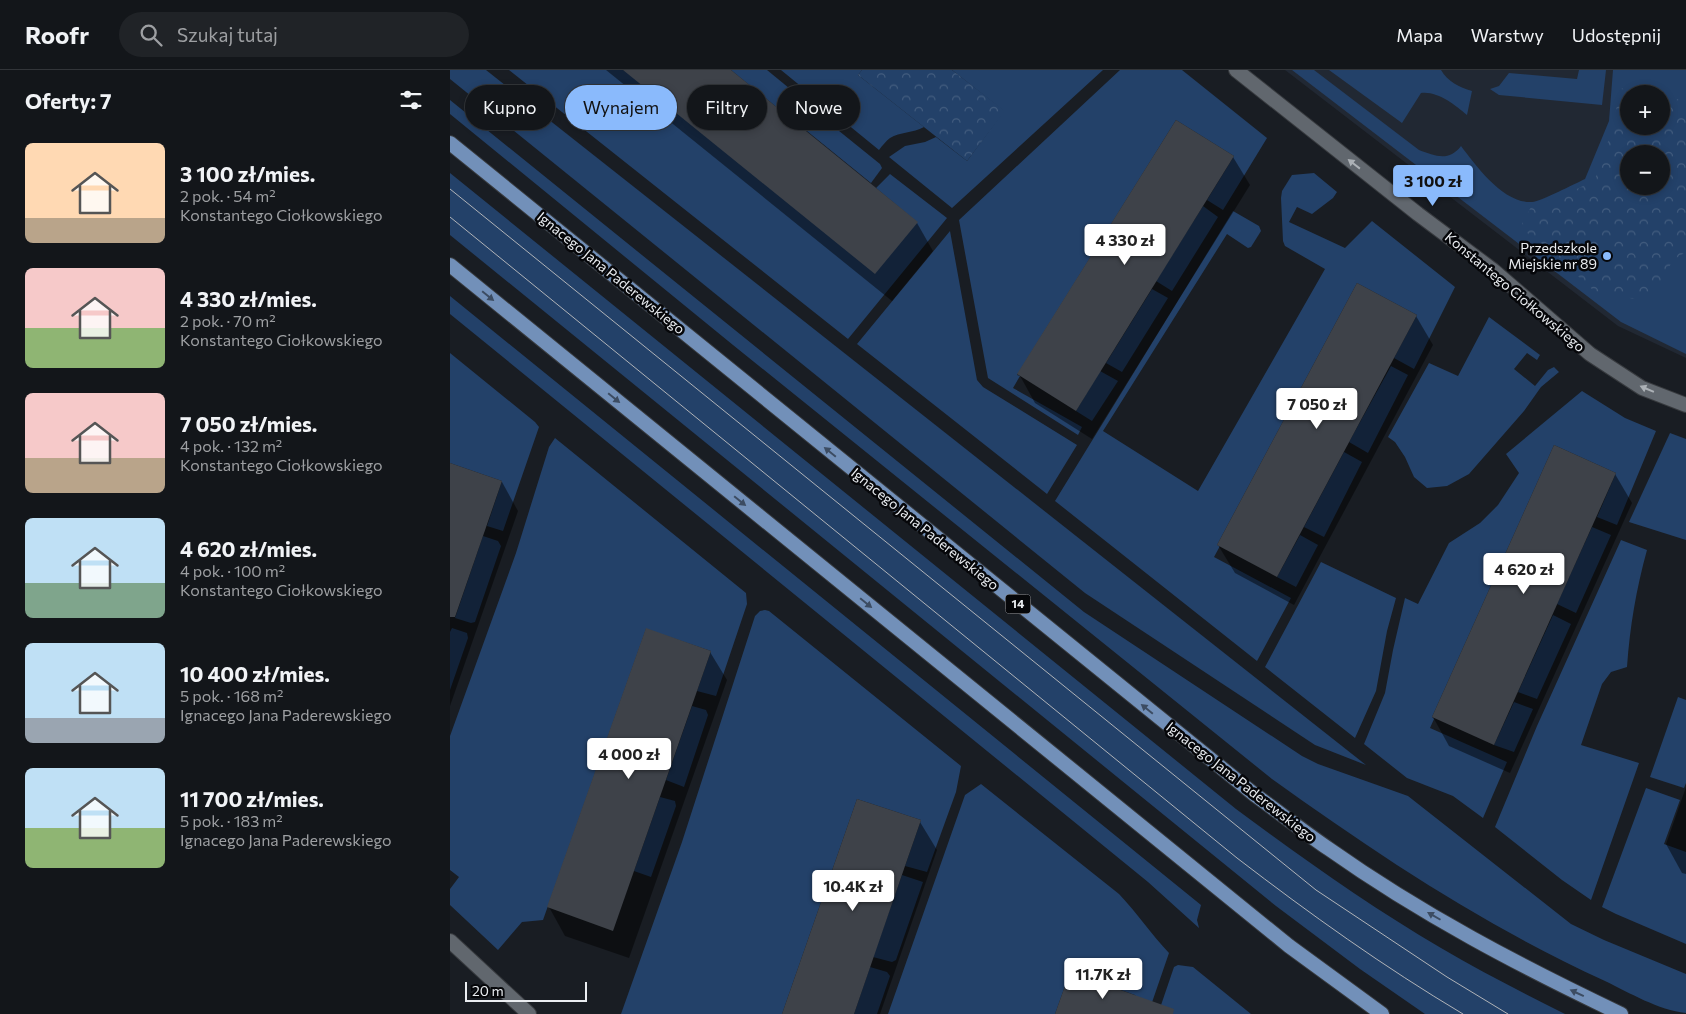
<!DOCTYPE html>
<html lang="pl">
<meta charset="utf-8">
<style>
:root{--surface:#13161a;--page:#202327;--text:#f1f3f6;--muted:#9d9fa2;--line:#323539;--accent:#8abafc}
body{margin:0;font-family:Commissioner,sans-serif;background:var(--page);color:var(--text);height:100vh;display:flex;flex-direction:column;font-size:19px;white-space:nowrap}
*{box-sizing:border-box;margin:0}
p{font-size:16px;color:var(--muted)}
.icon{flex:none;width:28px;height:28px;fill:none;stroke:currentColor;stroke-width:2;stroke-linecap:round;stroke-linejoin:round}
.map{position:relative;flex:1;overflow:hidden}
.panel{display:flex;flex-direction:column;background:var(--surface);width:450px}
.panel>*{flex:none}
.top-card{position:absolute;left:15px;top:15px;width:475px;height:45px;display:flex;gap:10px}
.fabs{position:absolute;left:1170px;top:15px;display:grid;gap:10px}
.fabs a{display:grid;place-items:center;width:50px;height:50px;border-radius:50%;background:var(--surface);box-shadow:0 2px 8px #0003,0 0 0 1px var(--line);font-size:25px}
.scale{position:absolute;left:15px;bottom:12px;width:122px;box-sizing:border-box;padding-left:5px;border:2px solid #eaedf1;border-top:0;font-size:14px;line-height:18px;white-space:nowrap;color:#eaedf1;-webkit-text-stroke:4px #06070a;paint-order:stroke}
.price{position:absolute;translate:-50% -42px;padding:0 11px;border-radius:5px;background:#fff;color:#222;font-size:16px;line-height:32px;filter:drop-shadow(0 1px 2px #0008)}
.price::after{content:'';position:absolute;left:50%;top:30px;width:15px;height:11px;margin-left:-8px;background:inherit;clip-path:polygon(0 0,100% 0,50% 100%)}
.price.on{background:var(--accent);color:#111}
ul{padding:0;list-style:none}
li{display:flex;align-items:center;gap:15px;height:125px;padding:0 25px}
li span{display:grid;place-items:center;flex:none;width:140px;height:100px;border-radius:8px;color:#555}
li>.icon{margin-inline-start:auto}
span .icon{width:60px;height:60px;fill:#fffc;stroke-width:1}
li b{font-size:21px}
h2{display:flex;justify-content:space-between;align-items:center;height:60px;padding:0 25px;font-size:21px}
.pill{padding:0 18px;border-radius:22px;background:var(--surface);box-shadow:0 2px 8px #0003,0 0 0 1px var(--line);font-size:18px;line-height:45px}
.pill.on{background:var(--accent);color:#111}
header{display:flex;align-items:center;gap:30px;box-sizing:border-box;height:70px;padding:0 25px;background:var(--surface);border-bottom:1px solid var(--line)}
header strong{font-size:24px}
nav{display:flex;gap:28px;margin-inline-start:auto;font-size:18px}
.search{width:350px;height:45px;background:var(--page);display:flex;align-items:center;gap:12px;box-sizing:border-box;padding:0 18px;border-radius:28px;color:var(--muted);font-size:19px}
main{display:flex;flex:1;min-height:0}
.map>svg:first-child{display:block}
.built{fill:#212833;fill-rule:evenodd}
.grass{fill:#234169;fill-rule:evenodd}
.park{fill:url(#park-crowns);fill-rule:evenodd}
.shadow{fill:#0007}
.building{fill:#3e4249}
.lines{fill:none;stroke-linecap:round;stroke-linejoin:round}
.minor-casing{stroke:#373a3e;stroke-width:16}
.primary-casing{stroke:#373a3e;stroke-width:16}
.minor{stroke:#61676e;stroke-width:14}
.primary{stroke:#7290b9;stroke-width:14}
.tram{stroke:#b0b3b8;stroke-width:1}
.oneway{fill:#acb1b6}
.oneway2{fill:#3c4c62}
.poi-dot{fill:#8abafc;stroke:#06070a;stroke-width:2}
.labels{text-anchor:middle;stroke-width:5;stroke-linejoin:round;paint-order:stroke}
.shield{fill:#06070a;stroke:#a6a8ac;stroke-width:1}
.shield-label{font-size:12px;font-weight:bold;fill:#eaedf1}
.poi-label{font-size:14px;fill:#eaedf1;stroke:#06070a;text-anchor:end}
.street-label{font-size:14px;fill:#eaedf1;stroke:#06070a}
</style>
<header>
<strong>Roofr</strong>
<div class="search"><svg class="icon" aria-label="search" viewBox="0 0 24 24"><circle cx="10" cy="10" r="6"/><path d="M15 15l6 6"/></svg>Szukaj tutaj</div>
<nav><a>Mapa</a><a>Warstwy</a><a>Udostępnij</a></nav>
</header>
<main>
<section class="panel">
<h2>Oferty: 7<svg class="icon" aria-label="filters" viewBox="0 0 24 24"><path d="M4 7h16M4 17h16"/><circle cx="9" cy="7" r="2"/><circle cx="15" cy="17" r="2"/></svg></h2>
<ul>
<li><span style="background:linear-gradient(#ffd9b3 75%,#b9a48a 0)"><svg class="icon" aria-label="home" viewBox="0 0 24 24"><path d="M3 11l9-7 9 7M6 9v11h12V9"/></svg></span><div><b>3 100 zł/mies.</b><p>2 pok. · 54 m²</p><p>Konstantego Ciołkowskiego</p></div></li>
<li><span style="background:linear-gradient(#f6c9c9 60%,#8fb573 0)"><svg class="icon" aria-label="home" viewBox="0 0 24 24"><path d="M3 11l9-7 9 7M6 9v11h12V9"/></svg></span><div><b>4 330 zł/mies.</b><p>2 pok. · 70 m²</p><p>Konstantego Ciołkowskiego</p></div></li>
<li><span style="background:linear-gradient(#f6c9c9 65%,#b9a48a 0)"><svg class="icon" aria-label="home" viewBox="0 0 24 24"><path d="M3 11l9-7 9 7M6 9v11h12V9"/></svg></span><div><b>7 050 zł/mies.</b><p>4 pok. · 132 m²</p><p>Konstantego Ciołkowskiego</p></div></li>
<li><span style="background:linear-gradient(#bfe0f5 65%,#7fa58c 0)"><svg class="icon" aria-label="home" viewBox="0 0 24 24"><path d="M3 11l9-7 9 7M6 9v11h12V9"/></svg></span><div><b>4 620 zł/mies.</b><p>4 pok. · 100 m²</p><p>Konstantego Ciołkowskiego</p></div></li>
<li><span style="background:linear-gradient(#bfe0f5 75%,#9aa5b1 0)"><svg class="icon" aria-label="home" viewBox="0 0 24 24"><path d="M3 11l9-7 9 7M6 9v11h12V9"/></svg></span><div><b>10 400 zł/mies.</b><p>5 pok. · 168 m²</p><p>Ignacego Jana Paderewskiego</p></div></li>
<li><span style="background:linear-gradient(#bfe0f5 60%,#8fb573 0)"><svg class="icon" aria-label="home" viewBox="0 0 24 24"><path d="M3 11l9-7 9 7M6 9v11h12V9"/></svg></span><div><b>11 700 zł/mies.</b><p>5 pok. · 183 m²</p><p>Ignacego Jana Paderewskiego</p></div></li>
</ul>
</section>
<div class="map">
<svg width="1236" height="944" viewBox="0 0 1236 944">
<defs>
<pattern id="park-crowns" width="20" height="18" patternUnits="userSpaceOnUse" patternTransform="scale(1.25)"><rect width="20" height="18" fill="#234169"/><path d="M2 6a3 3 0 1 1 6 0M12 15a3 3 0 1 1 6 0" fill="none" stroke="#435d7f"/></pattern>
</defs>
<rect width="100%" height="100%" fill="#191d23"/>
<!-- built -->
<path class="built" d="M835 0H1236V288L1168 256ZM1179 24H1211V56H1179ZM1179 84H1211V116H1179Z"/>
<!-- grass -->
<g class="grass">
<path d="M0 0H36L916 695 865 675 635 523 0 9Z"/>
<path d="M59 0H173L467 152 426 118 440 104 497 148 398 269Z"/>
<path d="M281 0H317L356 32V39L346 53Z"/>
<path d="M331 0H412L408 5 474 57C463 63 450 62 440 68 436 71 432 76 429 80Z"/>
<path d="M502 0H653L502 138 439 87 455 76 475 72 486 67 517 91 554 41Z"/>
<path d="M670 0H732L817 68 773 140 757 130 784 86 726 50 567 305 570 306 563 318 632 357 628 365 538 308 509 150Z"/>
<path d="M842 0H864L969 80C985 86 999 92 1011 76 1026 96 1054 134 1082 132 1092 131 1124 114 1135 109L1159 51 1163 0H1236V284L1171 252ZM1179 24H1211V56H1179ZM1179 84H1211V116H1179Z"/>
<path d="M879 0H991C998 12 1009 17 1022 21L1017 45C1005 35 988 21 971 23L952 53Z"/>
<path d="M1129 0H1156L1152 35 1049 25 1040 19 1049 16 1059 3 1127 9Z"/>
<path d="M0 30 634 542 852 686 868 694 958 726 1121 854 1154 870 1236 904V943C1208 940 1180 923 1155 911 1036 857 928 785 822 709L283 275 0 44Z"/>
<path d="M363 44H368L430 94 432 98 421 113 352 57Z"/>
<path d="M0 103 786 739C852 788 919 836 991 878 1031 902 1074 923 1115 944H975L910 899 826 836 0 165Z"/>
<path d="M864 103 887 122 883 128 862 144 847 137 839 152 895 178 922 151 1005 217 964 299 944 288 967 245 907 213 767 475 770 476 764 487 841 528 807 591 605 431 783 141 809 156 811 161 801 177 798 178 777 164 653 361 748 421 875 199 835 176 833 171 831 128 832 121 842 105Z"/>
<path d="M753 136 768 147 722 221 706 211Z"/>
<path d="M500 161 527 310 533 317 627 375 597 424 407 274Z"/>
<path d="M702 219 718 228 672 302 656 293Z"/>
<path d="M0 226 751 835 747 850 749 858 698 812 0 244Z"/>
<path d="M1039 247 1090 285 1087 290 1077 283 1064 299 1085 316 1098 300 1104 297 1109 302 1091 317 1074 341 1019 404 997 416 977 418 964 407 955 387 945 372 938 367 979 293 1008 306Z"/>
<path d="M0 283 85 352 89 357 53 461 37 456 52 411 0 393Z"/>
<path d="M941 296 958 305 918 383 899 372Z"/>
<path d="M650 301 668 311 642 351 626 341Z"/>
<path d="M1132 321 1175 348 1206 361 1167 455 1147 447 1166 403 1104 375 982 647 984 649 980 658 1057 692 1033 748 1003 726 957 708 914 674 935 623 943 580 955 528 968 534 999 473 1030 453 1048 435 1069 403 1056 384Z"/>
<path d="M1220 363 1236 369V470L1179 452Z"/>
<path d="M105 368 296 523 297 534 266 626 247 621 261 581 196 559 93 850 72 852 48 880 0 835V819L9 807 0 800V666L66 483 99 377Z"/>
<path d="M894 382 912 392 874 467 854 457Z"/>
<path d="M1142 457 1161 465 1126 543 1107 534Z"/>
<path d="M850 465 868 475 846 517 827 507Z"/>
<path d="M33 466 48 471 51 476 25 552 21 553 5 548Z"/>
<path d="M1171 470 1197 480C1186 520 1180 556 1177 597L1161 602 1152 614 1131 675 1189 693 1141 830 1112 810 1045 757 1087 656Z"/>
<path d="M871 492 946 528 937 561 926 621 905 668 815 597Z"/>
<path d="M315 540 319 541 511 696 506 722 477 802 455 796 471 750 407 729 332 944H171L232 772 305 546 310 541Z"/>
<path d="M1103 545 1121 554 1087 629 1068 622Z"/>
<path d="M2 558 17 563 18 568 0 620V562Z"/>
<path d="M1228 627 1236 630V713L1234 718 1200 707Z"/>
<path d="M1064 632 1083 639 1064 682 1044 675Z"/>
<path d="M242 636 256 640 258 645 234 717 216 710Z"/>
<path d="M531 714 669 824C687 843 701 864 719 883L698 944 685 925 620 902 605 944H438L515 725Z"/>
<path d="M1196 718 1230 730 1214 774 1236 782V874L1166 844 1152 837Z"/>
<path d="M210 727 225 731 226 736 201 807 184 801Z"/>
<path d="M452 805 473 812 446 890 442 892 423 887Z"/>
<path d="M728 895 743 897 801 944H708L724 897Z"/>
<path d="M420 897 437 902 440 906 427 944H404Z"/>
</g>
<!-- park -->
<g class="park">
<path d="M412 0H502L555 41 517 91 408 5Z"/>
<path d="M1170 18 1201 24H1179V56H1211V26L1236 31V182L1223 190 1205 223 1195 231 1144 221 1118 197 1081 167 1071 156 1082 135 1102 131 1137 114 1145 109 1163 57ZM1179 84H1211V116H1179Z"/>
</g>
<!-- shadow -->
<g class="shadow">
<path d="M156 0H279L467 153 483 181 442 231Z"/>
<path d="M783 87 800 115 642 369 585 333 569 304Z"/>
<path d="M908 215 966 246 983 275 844 535 785 503 768 475Z"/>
<path d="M1105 377 1165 404 1182 433 1060 703 999 676 983 647Z"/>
<path d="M0 394 52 412 68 441 0 636Z"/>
<path d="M260 582 277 610 179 888 115 866 99 837Z"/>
<path d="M1236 717V804L1232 803 1216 774Z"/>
<path d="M470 752 487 780 430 944H334Z"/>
</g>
<!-- building -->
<g class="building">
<path d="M173 0H281L468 152 425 204Z"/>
<path d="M726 50 784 86 626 341 567 304Z"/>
<path d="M907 213 967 245 827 507 767 475Z"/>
<path d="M1104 375 1166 403 1044 675 982 647Z"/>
<path d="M0 393 52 411 5 547H0Z"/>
<path d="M196 558 261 581 163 861 97 837Z"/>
<path d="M407 729 471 750 455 796 404 944H332Z"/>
<path d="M620 902 724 939 723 944H605Z"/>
</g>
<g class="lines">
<defs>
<g id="minor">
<path d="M786 0 968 144 1043 200 1140 284 1192 318 1236 335"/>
<path d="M0 871 79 944"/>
</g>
<g id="primary">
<path d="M0 73 805 725C830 743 854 762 879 779 971 844 1070 896 1171 944"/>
<path d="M0 195 839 876 932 944"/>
</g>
</defs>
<!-- minor casing -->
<use href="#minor" class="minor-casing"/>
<!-- primary casing -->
<use href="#primary" class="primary-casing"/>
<!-- minor -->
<use href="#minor" class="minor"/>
<!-- primary -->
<use href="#primary" class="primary"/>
<!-- tram -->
<g class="tram">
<path d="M0 119 866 820 997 907 1058 944"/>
<path d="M0 147 787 788C860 844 934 897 1013 944"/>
</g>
</g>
<!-- one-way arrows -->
<defs><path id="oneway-solid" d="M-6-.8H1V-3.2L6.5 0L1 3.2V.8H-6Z" transform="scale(1.25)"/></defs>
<g class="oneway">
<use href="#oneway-solid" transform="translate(904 94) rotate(-142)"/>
<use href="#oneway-solid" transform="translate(1197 319) rotate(-157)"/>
</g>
<g class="oneway2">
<use href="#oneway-solid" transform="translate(38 226) rotate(39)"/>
<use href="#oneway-solid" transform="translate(164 328) rotate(39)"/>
<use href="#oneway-solid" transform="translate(380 382) rotate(-141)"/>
<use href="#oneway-solid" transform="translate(290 431) rotate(39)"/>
<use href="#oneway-solid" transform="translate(416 533) rotate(39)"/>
<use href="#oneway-solid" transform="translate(697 639) rotate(-141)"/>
<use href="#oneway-solid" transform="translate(984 846) rotate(-150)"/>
<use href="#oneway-solid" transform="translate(1127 923) rotate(-155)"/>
</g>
<!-- markers -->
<circle class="poi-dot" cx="1157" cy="186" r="5"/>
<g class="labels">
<!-- shield labels -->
<rect class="shield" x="555.5" y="524.5" width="25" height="19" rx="4"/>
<g class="shield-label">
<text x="568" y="538">14</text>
</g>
<!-- poi labels -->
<g class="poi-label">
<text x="1147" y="183">Przedszkole<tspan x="1147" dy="16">Miejskie nr 89</tspan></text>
</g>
<!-- street labels -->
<g class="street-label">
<text transform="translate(161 203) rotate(39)" y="5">Ignacego Jana Paderewskiego</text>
<text transform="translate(1065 222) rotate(40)" y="5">Konstantego Ciołkowskiego</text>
<text transform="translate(475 459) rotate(39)" y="5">Ignacego Jana Paderewskiego</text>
<text transform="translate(791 712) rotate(38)" y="5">Ignacego Jana Paderewskiego</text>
</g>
</g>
</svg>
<div class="fabs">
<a>+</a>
<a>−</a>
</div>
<div class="scale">20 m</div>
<b class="price on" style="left:983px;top:137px">3 100 zł</b>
<b class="price" style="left:675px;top:196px">4 330 zł</b>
<b class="price" style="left:867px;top:360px">7 050 zł</b>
<b class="price" style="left:1074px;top:525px">4 620 zł</b>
<b class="price" style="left:179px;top:710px">4 000 zł</b>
<b class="price" style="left:403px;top:842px">10.4K zł</b>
<b class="price" style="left:653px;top:930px">11.7K zł</b>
<div class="top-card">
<a class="pill">Kupno</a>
<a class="pill on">Wynajem</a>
<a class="pill">Filtry</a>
<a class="pill">Nowe</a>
</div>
</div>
</main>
